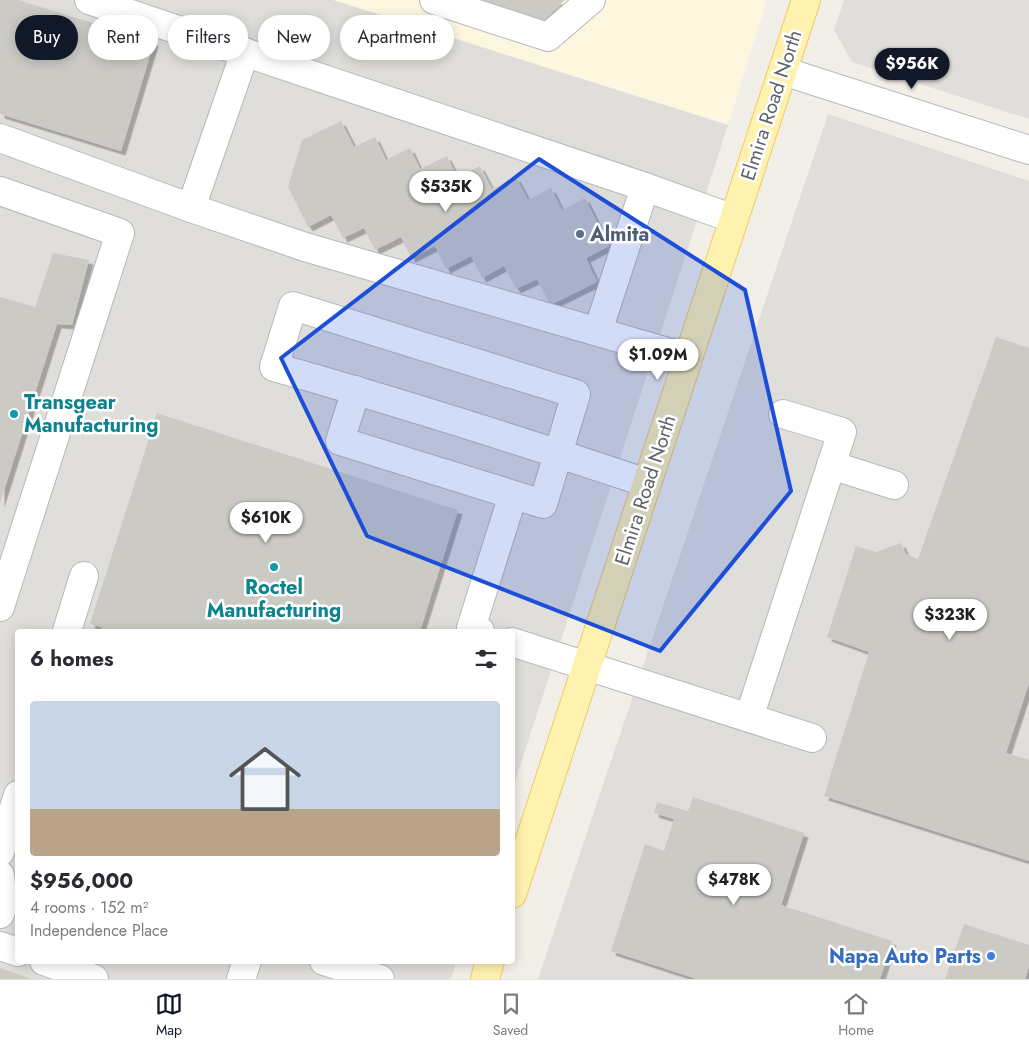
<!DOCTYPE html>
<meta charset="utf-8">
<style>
:root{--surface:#fff;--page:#f2f2f3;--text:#2b2b33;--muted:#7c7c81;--line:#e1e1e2;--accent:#111827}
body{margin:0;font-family:Jost,sans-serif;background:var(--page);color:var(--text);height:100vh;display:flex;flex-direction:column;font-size:19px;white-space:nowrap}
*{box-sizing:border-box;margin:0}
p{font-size:16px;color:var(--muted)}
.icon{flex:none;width:28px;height:28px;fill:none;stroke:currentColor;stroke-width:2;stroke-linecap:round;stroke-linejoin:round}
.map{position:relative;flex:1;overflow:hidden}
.sheet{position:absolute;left:15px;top:629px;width:500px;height:335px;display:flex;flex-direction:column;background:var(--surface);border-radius:5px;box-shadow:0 2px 12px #0003}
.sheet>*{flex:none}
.banner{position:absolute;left:15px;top:15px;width:500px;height:45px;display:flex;gap:10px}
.price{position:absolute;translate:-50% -42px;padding:0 11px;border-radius:18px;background:#fff;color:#222;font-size:16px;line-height:32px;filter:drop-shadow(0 1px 2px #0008)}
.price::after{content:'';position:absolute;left:50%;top:30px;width:15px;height:11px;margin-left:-8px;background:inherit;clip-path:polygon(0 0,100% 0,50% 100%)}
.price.selected{background:var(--accent);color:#fff}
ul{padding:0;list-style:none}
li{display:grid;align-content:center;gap:10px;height:265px;padding:0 15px}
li+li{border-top:1px solid var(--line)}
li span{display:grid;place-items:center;height:155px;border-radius:5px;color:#555}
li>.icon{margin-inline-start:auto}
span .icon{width:90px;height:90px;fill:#fffc;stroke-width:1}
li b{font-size:21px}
h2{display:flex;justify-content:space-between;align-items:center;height:60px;padding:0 15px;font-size:21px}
.tag{padding:0 18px;border-radius:22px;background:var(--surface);box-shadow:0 2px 12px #0003;font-size:18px;line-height:45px}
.tag.selected{background:var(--accent);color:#fff}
.dock{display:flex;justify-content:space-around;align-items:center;height:70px;border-top:1px solid var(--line);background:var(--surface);font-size:14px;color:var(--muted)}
.dock a{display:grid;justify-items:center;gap:2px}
.dock .selected{color:var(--accent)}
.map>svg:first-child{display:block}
.commercial{fill:#fef7e0}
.industrial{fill:#e0deda}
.building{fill:#cccac5;filter:url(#shadow)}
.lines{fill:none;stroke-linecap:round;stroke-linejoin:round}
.minor-casing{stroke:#b5b8bc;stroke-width:30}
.major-casing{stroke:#f2c960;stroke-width:30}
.minor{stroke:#fff;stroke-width:28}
.major{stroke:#fff2af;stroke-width:28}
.marked{fill:#1d4ed8;fill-opacity:0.2;stroke:#1d4ed8;stroke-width:4;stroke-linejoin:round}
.service-dot{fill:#5c6f8a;stroke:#fff;stroke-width:2}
.culture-dot{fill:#0f9aa8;stroke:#fff;stroke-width:2}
.shop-dot{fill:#3f7fe0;stroke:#fff;stroke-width:2}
.labels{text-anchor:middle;stroke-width:5;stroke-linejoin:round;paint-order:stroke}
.street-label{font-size:20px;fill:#5f6368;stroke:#fff}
.service-label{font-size:20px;font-weight:bold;fill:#4e5e75;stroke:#fff;text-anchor:start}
.culture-label{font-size:20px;font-weight:bold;fill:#0d838f;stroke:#fff;text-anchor:start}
.shop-label{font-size:20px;font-weight:bold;fill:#366cbe;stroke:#fff;text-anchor:end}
</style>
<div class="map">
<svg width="1029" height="979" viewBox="0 0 1029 979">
<defs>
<filter id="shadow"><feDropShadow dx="4.5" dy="4.5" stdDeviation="0" flood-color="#0004"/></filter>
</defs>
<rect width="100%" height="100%" fill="#f1efe8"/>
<!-- commercial -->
<path class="commercial" d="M333 0H767L728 125Z"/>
<!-- industrial -->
<g class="industrial">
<path d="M0 0H333L728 125 513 788 512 631H18V961H456L451 979H0Z"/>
<path d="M844 0H1029V119L852 62 834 30Z"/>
<path d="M828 114 1029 181V979H538Z"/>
</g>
<!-- building -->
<g class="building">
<path d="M0 0H18L154 42 121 151 0 114Z"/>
<path d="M475 0H565L540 23Z"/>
<path d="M341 121 354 147 375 137 386 160 410 148 420 169 447 156 457 177 480 166 492 189 516 177 528 200 551 188 562 210 585 198 609 246 586 258 597 282 550 305 537 279 516 289 504 266 482 278 471 256 446 269 435 246 411 258 401 237 375 250 364 228 343 238 331 215 308 227 288 187 302 140Z"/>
<path d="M53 253 89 260 72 325 57 324 0 503V297L35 307Z"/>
<path d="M996 337 1029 348V683L1006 753 1029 760V861L824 796 869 652 827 637 856 546 876 552 901 543 906 554 918 559Z"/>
<path d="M157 413 458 510 420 631H100L102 627 90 624Z"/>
<path d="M693 797 804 833 781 905 892 941 880 979H697L611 951 645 844 664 851 674 819 654 813 657 802 688 811Z"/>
<path d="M964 924 1029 945V966L1025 979H945Z"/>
<path d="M0 968 32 979H0Z"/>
</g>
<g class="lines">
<defs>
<g id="minor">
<path d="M89 0 645 187 734 219"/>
<path d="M434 0 548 37 591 0"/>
<path d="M783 71 1029 150"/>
<path d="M0 138 191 208 305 247 688 358"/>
<path d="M0 191 120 233 0 607"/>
<path d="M191 208 245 52"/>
<path d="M598 331 645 187"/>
<path d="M356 390 340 441 543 504 576 394 293 306 274 367C399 402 524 442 647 483"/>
<path d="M831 465 894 485"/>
<path d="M67 631 84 576"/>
<path d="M480 631 471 628 513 495"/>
<path d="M512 642 812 738"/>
<path d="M749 718 842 432 783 414"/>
<path d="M0 852 18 795"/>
<path d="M0 875 3 905 0 914"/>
<path d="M0 946 18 952"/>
<path d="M44 961 94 979"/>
<path d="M324 961 380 979"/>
<path d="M241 979 247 961"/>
</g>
<g id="major">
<path d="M512 894 806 0"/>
<path d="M485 979 490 961"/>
</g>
</defs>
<!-- minor casing -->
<use href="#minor" class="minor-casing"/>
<!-- major casing -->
<use href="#major" class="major-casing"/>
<!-- minor -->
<use href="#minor" class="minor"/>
<!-- major -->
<use href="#major" class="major"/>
</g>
<!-- marked area -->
<path class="marked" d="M539 159 745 290 791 491 660 651 367 536 281 358Z"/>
<!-- markers -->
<circle class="service-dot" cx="580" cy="234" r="5"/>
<g class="culture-dot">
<circle cx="14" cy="414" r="5"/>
<circle cx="274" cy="567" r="5"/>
</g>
<circle class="shop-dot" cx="991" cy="956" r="5"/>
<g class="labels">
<!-- street labels -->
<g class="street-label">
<text transform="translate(771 105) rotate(-72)" y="7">Elmira Road North</text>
<text transform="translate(645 490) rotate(-72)" y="7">Elmira Road North</text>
</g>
<!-- service labels -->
<g class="service-label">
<text x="590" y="241">Almita</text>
</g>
<!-- culture labels -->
<g class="culture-label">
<text x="24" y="409">Transgear<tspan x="24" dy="23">Manufacturing</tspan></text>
<text x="274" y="594" text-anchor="middle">Roctel<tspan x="274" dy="23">Manufacturing</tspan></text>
</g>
<!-- shop labels -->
<g class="shop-label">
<text x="981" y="963">Napa Auto Parts</text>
</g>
</g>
</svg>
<b class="price selected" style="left:912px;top:90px">$956K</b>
<b class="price" style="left:446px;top:213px">$535K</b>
<b class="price" style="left:658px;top:381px">$1.09M</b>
<b class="price" style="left:266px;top:544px">$610K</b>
<b class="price" style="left:950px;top:641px">$323K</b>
<b class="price" style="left:734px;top:906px">$478K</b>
<div class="banner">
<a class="tag selected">Buy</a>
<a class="tag">Rent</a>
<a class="tag">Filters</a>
<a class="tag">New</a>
<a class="tag">Apartment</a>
</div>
<section class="sheet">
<h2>6 homes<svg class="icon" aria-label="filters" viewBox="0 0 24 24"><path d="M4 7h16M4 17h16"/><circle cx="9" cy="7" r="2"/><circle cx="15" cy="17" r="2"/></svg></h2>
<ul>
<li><span style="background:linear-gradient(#c9d6e8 70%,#b9a48a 0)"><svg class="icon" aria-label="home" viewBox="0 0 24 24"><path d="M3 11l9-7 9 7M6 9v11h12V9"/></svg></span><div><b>$956,000</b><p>4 rooms · 152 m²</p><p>Independence Place</p></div></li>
</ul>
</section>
</div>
<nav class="dock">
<a class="selected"><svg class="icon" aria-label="map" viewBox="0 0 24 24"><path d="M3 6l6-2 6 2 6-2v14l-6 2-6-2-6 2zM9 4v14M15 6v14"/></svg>Map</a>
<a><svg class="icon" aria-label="saved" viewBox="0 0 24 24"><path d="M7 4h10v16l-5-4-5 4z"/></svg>Saved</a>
<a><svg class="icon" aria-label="home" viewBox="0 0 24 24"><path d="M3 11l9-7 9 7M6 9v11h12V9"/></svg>Home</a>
</nav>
